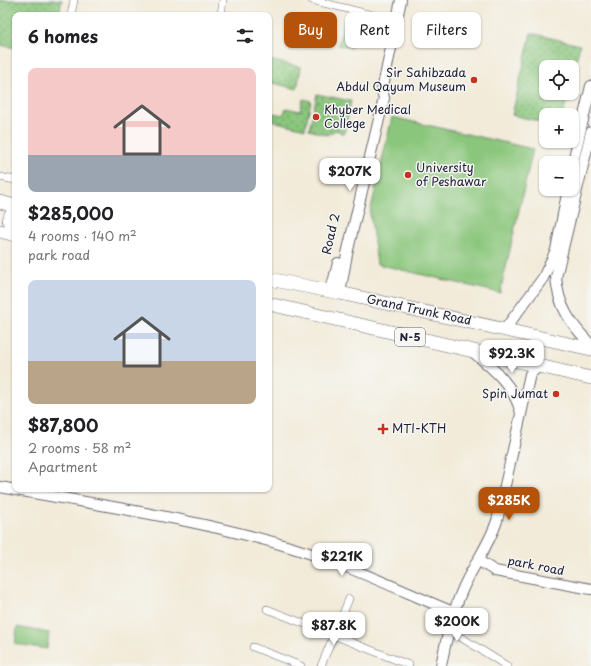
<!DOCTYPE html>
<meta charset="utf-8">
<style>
:root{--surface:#fff;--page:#f6f6f6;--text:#202124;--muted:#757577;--accent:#b45309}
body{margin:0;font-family:"Playpen Sans",sans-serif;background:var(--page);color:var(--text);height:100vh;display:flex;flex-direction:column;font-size:15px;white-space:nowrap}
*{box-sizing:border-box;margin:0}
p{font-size:13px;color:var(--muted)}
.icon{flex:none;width:22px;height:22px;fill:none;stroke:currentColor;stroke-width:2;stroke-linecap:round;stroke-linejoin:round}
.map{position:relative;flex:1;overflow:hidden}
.drawer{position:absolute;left:12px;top:12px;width:260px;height:480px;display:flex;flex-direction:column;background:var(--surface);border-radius:8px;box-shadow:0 1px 3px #0004}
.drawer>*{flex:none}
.hud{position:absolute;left:284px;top:12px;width:247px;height:36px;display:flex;gap:8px}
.buttons{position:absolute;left:539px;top:60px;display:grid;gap:8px}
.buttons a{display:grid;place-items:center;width:40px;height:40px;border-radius:8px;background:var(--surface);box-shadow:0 1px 3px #0004;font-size:20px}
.price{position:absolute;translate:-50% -34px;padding:0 9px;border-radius:8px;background:#fff;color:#222;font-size:13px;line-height:26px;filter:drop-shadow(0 1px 2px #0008)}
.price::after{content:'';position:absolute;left:50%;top:24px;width:12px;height:9px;margin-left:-6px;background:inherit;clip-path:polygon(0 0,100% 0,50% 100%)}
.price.active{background:var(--accent);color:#fff}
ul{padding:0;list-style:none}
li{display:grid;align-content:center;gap:8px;height:212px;padding:0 16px}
li span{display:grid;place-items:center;height:124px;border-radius:8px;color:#555}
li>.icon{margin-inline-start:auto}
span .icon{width:72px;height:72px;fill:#fffc;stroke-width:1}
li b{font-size:17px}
h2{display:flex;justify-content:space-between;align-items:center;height:48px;padding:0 16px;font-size:17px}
.chip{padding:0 14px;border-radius:8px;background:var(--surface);box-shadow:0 1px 3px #0004;font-size:14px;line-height:36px}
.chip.active{background:var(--accent);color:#fff}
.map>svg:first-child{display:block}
.green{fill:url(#green-dots);stroke:#56745c}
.pitch{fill:#8ac67c;stroke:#56745c}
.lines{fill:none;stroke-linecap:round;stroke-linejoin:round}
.street-casing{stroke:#6b6872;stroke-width:8}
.secondary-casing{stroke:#6b6872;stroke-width:12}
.highway-casing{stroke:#6b6872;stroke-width:14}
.street{stroke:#fff;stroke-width:7}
.secondary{stroke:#fff;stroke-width:10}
.highway{stroke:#fff;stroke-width:13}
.poi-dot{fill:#c8321e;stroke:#f6f6f2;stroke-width:1.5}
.labels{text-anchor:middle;stroke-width:3;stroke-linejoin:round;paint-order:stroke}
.shield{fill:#f6f6f2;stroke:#626272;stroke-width:1}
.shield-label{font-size:11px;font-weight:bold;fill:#22223b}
.poi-label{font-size:12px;fill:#22223b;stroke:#f6f6f2;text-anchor:start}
.street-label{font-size:12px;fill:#22223b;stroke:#f6f6f2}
</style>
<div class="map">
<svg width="591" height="666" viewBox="0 0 591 666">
<defs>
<pattern id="green-dots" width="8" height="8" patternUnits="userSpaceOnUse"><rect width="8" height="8" fill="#8ac67c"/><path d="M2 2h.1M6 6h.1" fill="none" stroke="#70a067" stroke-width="1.8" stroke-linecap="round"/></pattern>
</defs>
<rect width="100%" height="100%" fill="#f6f6f2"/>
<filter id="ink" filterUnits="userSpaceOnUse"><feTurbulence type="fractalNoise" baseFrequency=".025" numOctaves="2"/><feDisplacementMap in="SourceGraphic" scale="8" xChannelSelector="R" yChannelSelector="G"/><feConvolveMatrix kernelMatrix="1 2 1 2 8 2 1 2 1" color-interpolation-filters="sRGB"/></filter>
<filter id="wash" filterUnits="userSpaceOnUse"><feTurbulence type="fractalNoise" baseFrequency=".012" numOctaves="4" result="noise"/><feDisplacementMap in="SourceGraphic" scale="16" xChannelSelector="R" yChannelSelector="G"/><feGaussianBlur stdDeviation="0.9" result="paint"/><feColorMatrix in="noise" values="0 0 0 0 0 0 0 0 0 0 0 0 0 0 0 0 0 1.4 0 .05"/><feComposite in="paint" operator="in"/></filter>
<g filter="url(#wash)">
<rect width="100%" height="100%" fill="#f2ebd9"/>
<!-- green -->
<g class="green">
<path d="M0 0H62L59 15H15V48L0 45Z"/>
<path d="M345 20 357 24 351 48 338 45Z"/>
<path d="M531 33 580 45 572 78V67H546V93H568L563 115H546V123L512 115Z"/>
<path d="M269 60 301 67 297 89 269 82Z"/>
<path d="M317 94 351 101 344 134 336 130 327 135 309 130Z"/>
<path d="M303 99 311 101 305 129 273 121 274 113 283 115 286 108 300 111Z"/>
</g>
<!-- pitch -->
<g class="pitch">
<path d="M392 117 533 149 500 293 377 264 370 213Z"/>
<path d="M17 627 49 633 47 649 15 644Z"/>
</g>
</g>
<g filter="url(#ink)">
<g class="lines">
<defs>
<g id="street">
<path d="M312 0 396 21"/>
<path d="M71 15 74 0"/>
<path d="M221 15 223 0"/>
<path d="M0 177 15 180"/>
<path d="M267 609 409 665"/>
<path d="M449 630 507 666"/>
<path d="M253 647 301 666"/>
<path d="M321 666 349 599"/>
</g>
<g id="secondary">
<path d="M591 132 556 277C558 307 571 324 591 345"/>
<path d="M572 166 591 86"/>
<path d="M329 291 334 279 338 263"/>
<path d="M340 293 347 254 384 98 382 91 401 0"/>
<path d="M505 329 543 278 556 250 568 189"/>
<path d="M473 352C494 369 514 386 521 413"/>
<path d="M0 487C98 505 198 519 293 548 348 565 400 590 453 612"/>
<path d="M479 561 495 571 591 589"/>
<path d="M441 666C446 639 452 612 464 586 474 564 489 545 497 521L530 374 538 367"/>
</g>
<g id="highway">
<path d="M0 202 15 206"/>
<path d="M15 212 11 215 9 220 15 230"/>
<path d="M0 231 15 235"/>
<path d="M269 279 340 293 591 349"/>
<path d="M269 304 591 378"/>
</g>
</defs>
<!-- street casing -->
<use href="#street" class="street-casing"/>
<!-- secondary casing -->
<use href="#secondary" class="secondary-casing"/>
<!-- highway casing -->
<use href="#highway" class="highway-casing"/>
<!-- street -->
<use href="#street" class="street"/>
<!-- secondary -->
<use href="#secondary" class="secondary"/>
<!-- highway -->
<use href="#highway" class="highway"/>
</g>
</g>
<!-- markers -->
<g class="poi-dot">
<circle cx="474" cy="80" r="4"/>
<circle cx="316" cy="117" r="4"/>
<circle cx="408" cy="175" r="4"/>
<circle cx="556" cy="394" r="4"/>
<path d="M381 423h4v4h4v4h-4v4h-4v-4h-4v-4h4z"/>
</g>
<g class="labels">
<!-- shield labels -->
<rect class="shield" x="395" y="328" width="30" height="18" rx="3"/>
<g class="shield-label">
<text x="410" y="341">N-5</text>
</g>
<!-- poi labels -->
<g class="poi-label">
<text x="466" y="77" text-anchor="end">Sir Sahibzada<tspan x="466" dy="14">Abdul Qayum Museum</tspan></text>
<text x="324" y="114">Khyber Medical<tspan x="324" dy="14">College</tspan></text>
<text x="416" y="172">University<tspan x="416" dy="14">of Peshawar</tspan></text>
<text x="548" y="398" text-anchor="end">Spin Jumat</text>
<text x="392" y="433">MTI-KTH</text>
</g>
<!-- street labels -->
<g class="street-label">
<text transform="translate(331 234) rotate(-77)" y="4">Road 2</text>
<text transform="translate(419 310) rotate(12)" y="4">Grand Trunk Road</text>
<text transform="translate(536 566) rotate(11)" y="4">park road</text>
</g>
</g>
</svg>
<div class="buttons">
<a><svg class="icon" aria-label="locate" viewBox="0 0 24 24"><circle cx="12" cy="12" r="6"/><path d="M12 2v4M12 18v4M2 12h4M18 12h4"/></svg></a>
<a>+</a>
<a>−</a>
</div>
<b class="price" style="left:350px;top:192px">$207K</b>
<b class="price" style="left:512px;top:374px">$92.3K</b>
<b class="price active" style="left:509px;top:521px">$285K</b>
<b class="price" style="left:342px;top:577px">$221K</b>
<b class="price" style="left:457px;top:642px">$200K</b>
<b class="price" style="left:334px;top:646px">$87.8K</b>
<div class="hud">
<a class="chip active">Buy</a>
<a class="chip">Rent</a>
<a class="chip">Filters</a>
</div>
<section class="drawer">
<h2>6 homes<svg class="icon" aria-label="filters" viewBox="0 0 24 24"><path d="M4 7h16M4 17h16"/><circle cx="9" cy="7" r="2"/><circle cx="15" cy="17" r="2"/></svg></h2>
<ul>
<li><span style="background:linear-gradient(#f6c9c9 70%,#9aa5b1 0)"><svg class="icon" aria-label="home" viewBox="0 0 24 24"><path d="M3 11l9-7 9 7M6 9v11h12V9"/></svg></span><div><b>$285,000</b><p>4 rooms · 140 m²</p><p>park road</p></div></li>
<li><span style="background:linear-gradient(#c9d6e8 65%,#b9a48a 0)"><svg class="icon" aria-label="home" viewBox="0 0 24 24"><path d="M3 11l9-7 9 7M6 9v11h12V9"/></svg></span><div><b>$87,800</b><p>2 rooms · 58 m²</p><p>Apartment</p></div></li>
</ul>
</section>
</div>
